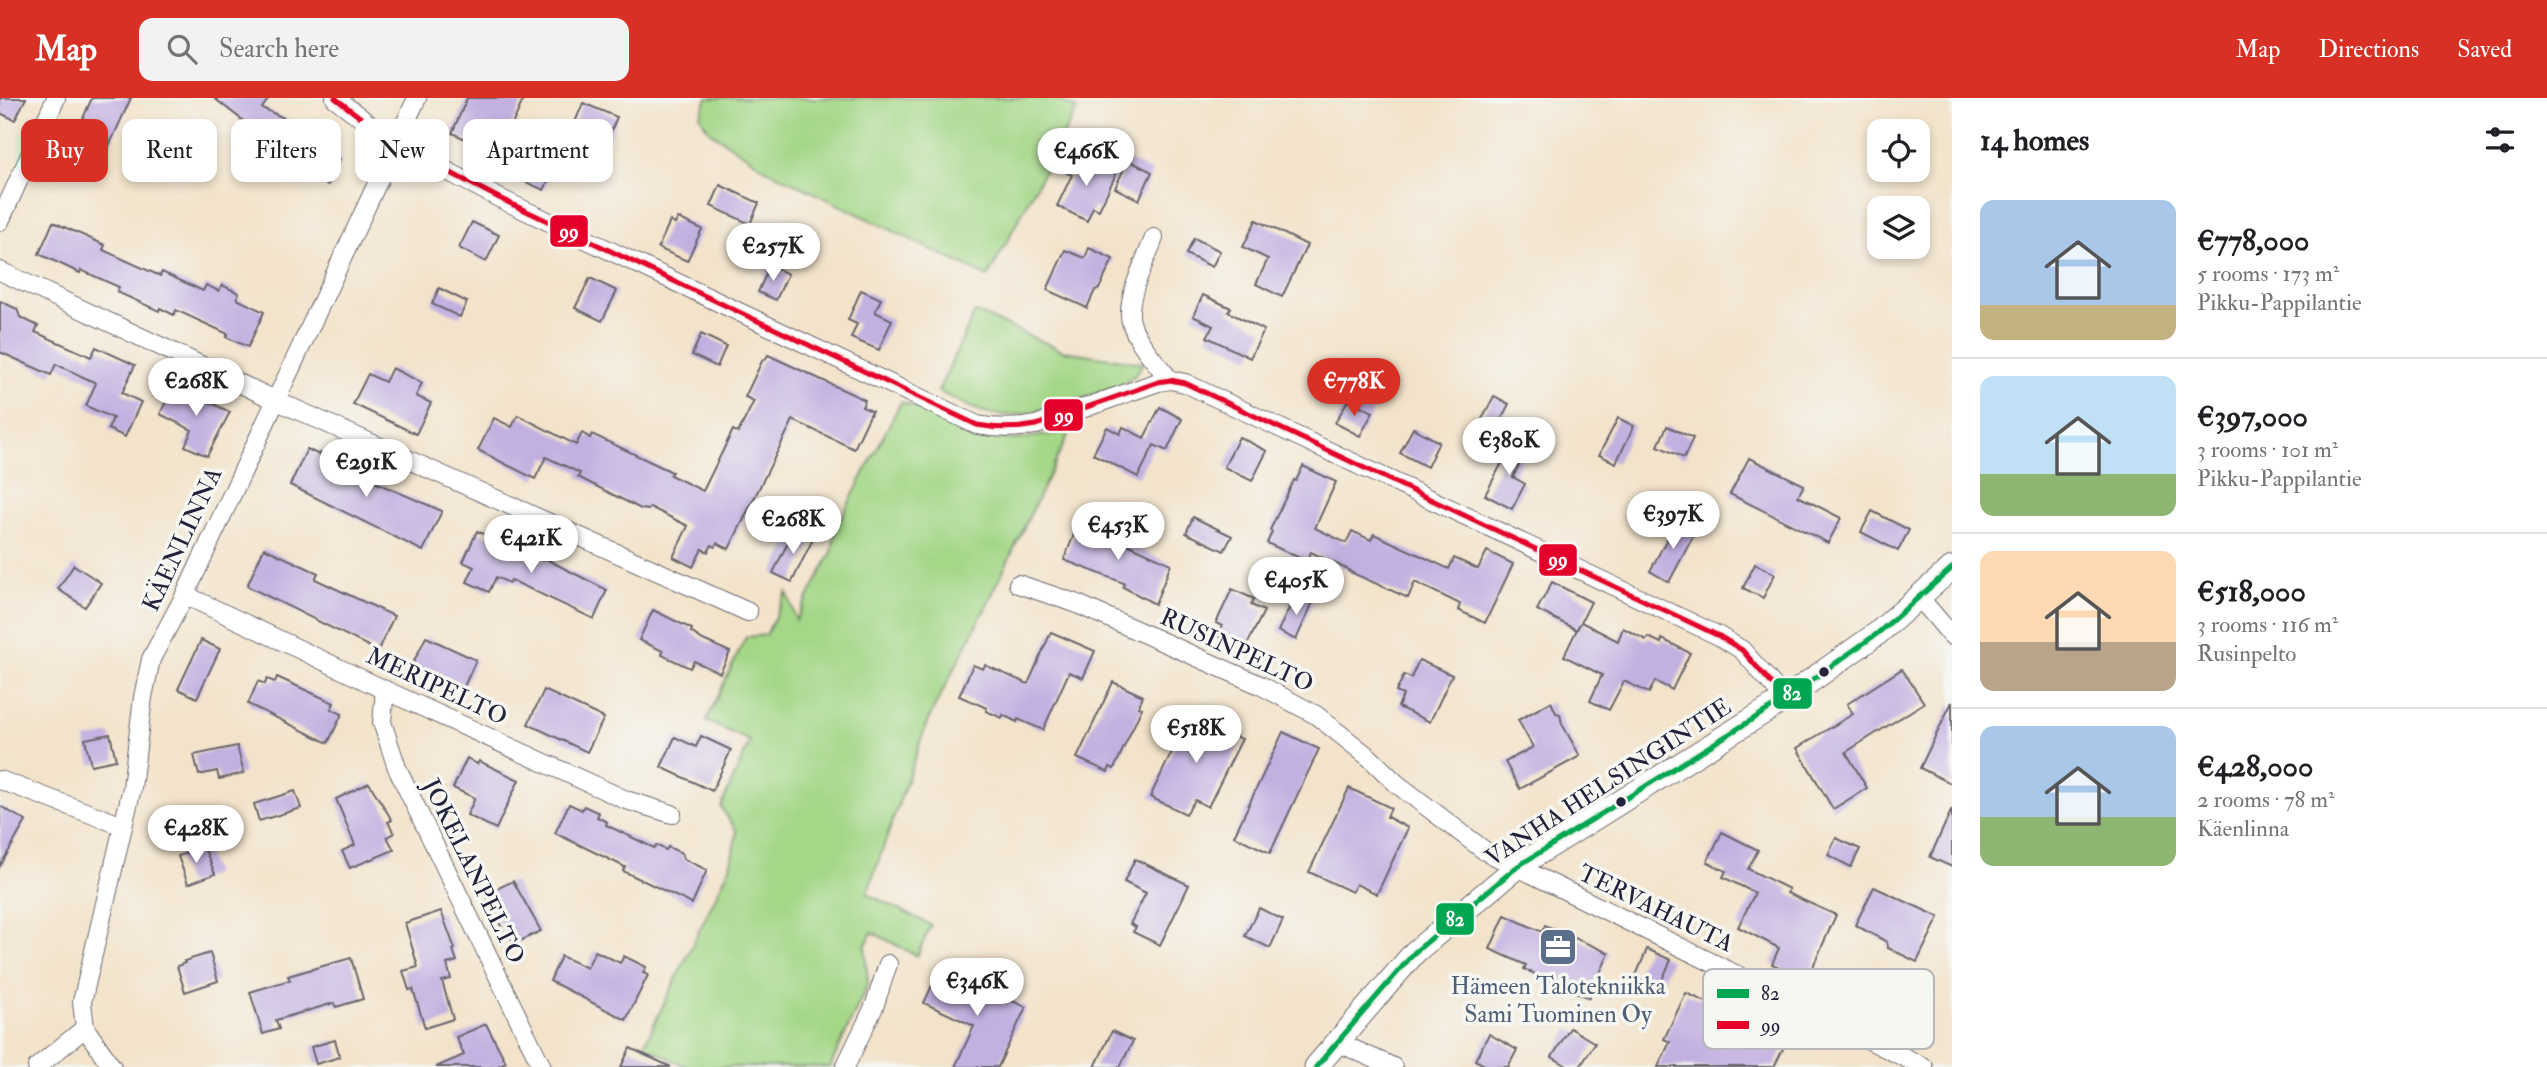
<!DOCTYPE html>
<meta charset="utf-8">
<style>
:root{--surface:#fff;--page:#f2f2f2;--text:#202124;--muted:#757577;--line:#e0e0e0;--accent:#d93025}
body{margin:0;font-family:"IM FELL Double Pica",serif;background:var(--page);color:var(--text);height:100vh;display:flex;flex-direction:column;font-size:26px;white-space:nowrap}
*{box-sizing:border-box;margin:0}
p{font-size:23px;color:var(--muted)}
.icon{flex:none;width:38px;height:38px;fill:none;stroke:currentColor;stroke-width:2;stroke-linecap:round;stroke-linejoin:round}
.map{position:relative;flex:1;overflow:hidden}
.sheet{display:flex;flex-direction:column;background:var(--surface);width:595px}
.sheet>*{flex:none}
.banner{position:absolute;left:21px;top:21px;width:665px;height:63px;display:flex;gap:14px}
.buttons{position:absolute;left:1867px;top:21px;display:grid;gap:14px}
.buttons a{display:grid;place-items:center;width:63px;height:63px;border-radius:14px;background:var(--surface);box-shadow:0 4px 10px #0003;font-size:35px}
.price{position:absolute;translate:-50% -60px;padding:0 16px;border-radius:24px;background:#fff;color:#222;font-size:23px;line-height:46px;filter:drop-shadow(0 2px 4px #0008)}
.price::after{content:'';position:absolute;left:50%;top:42px;width:21px;height:16px;margin-left:-10px;background:inherit;clip-path:polygon(0 0,100% 0,50% 100%)}
.price.on{background:var(--accent);color:#fff}
ul{padding:0;list-style:none}
li{display:flex;align-items:center;gap:21px;height:175px;padding:0 28px}
li+li{border-top:2px solid var(--line)}
li span{display:grid;place-items:center;flex:none;width:196px;height:140px;border-radius:14px;color:#555}
li>.icon{margin-inline-start:auto}
span .icon{width:84px;height:84px;fill:#fffc;stroke-width:1}
li b{font-size:30px}
h2{display:flex;justify-content:space-between;align-items:center;height:84px;padding:0 28px;font-size:30px}
.pill{padding:0 24px;border-radius:14px;background:var(--surface);box-shadow:0 4px 10px #0003;font-size:24px;line-height:63px}
.pill.on{background:var(--accent);color:#fff}
header{display:flex;align-items:center;gap:42px;box-sizing:border-box;height:98px;padding:0 35px;background:var(--accent);color:#fff}
header strong{font-size:33px}
nav{display:flex;gap:38px;margin-inline-start:auto;font-size:24px}
.search{width:490px;height:63px;background:var(--page);display:flex;align-items:center;gap:18px;box-sizing:border-box;padding:0 24px;border-radius:14px;color:var(--muted);font-size:26px}
main{display:flex;flex:1;min-height:0}
.map>svg:first-child{display:block}
.green{fill:#a4d787;stroke:#637c61;stroke-width:2}
.building{fill:#c2b0e1}
.lines{fill:none;stroke-linecap:round;stroke-linejoin:round}
.minor-casing{stroke:#6b666d;stroke-width:20}
.tertiary-casing{stroke:#6b666d;stroke-width:25}
.minor{stroke:#fff;stroke-width:18}
.tertiary{stroke:#fff;stroke-width:23}
.bus-1-casing{stroke:#f6f6f2;stroke-width:10}
.bus-2-casing{stroke:#f6f6f2;stroke-width:10}
.bus-1{stroke:#00a651;stroke-width:5}
.bus-2{stroke:#e4002b;stroke-width:5}
.bus-dot{fill:#22223b;stroke:#f6f6f2;stroke-width:2.5}
.labels{text-anchor:middle;stroke-width:7;stroke-linejoin:round;paint-order:stroke}
.street-label{font-size:24px;fill:#22223b;stroke:#f6f6f2}
.service-label{font-size:24px;fill:#4e5e75;stroke:#f6f6f2}
.key{fill:#f6f6f2;stroke:#b6b6bb;stroke-width:2}
.key-label{font-size:19px;fill:#22223b}
.line-badge{stroke:#f6f6f2;stroke-width:2.5}
.badge-label{font-size:19px;text-anchor:middle;font-weight:bold;fill:#fff}
</style>
<header>
<strong>Map</strong>
<div class="search"><svg class="icon" aria-label="search" viewBox="0 0 24 24"><circle cx="10" cy="10" r="6"/><path d="M15 15l6 6"/></svg>Search here</div>
<nav><a>Map</a><a>Directions</a><a>Saved</a></nav>
</header>
<main>
<div class="map">
<svg width="1952" height="969" viewBox="0 0 1952 969">
<rect width="100%" height="100%" fill="#f6f6f2"/>
<filter id="ink" filterUnits="userSpaceOnUse"><feTurbulence type="fractalNoise" baseFrequency=".0143" numOctaves="2"/><feDisplacementMap in="SourceGraphic" scale="14" xChannelSelector="R" yChannelSelector="G"/><feConvolveMatrix kernelMatrix="1 2 1 2 8 2 1 2 1" color-interpolation-filters="sRGB"/></filter>
<filter id="wash" filterUnits="userSpaceOnUse"><feTurbulence type="fractalNoise" baseFrequency=".00686" numOctaves="4" result="noise"/><feDisplacementMap in="SourceGraphic" scale="28" xChannelSelector="R" yChannelSelector="G"/><feGaussianBlur stdDeviation="1.57" result="paint"/><feColorMatrix in="noise" values="0 0 0 0 0 0 0 0 0 0 0 0 0 0 0 0 0 1.4 0 .05"/><feComposite in="paint" operator="in"/></filter>
<g filter="url(#wash)">
<rect width="100%" height="100%" fill="#f3e3cb"/>
<!-- green -->
<g class="green">
<path d="M707 0H1052L1077 11 988 179 769 73 709 33 700 18Z"/>
<path d="M975 214 1064 253 1143 265C1140 269 1137 275 1134 278 1113 294 1030 318 1004 317 979 316 959 304 938 293Z"/>
<path d="M901 304 937 316 990 340 1015 342 1070 333 988 505 928 622 867 796 931 827 917 858 872 834 865 849 868 886 830 969H686L644 947 730 769 737 734 721 709 750 643 706 623 746 539 766 537 787 494 796 522 832 454 836 430Z"/>
</g>
<g id="blocks">
<!-- building -->
<g class="building">
<path d="M0 0H26L15 22 0 15Z"/>
<path d="M92 0H131L98 72 68 59 73 48 71 47Z"/>
<path d="M214 0H269L262 10 336 44 330 56 340 61 328 87 262 57 268 42Z"/>
<path d="M467 0H524L499 56 452 35Z"/>
<path d="M583 5 617 19 597 67 563 53Z"/>
<path d="M525 55 555 68 544 92 514 79Z"/>
<path d="M1080 58 1116 76 1099 112 1093 109 1087 123 1057 108 1072 77 1067 75 1074 60 1079 62Z"/>
<path d="M1128 62 1152 74 1139 102 1115 90Z"/>
<path d="M720 87 759 105 750 126 711 108Z"/>
<path d="M678 120 702 131 687 163 658 150 670 123 675 126Z"/>
<path d="M1256 122 1307 147 1282 199 1256 186 1268 161 1243 149Z"/>
<path d="M53 124 105 147 103 152 160 178 162 174 203 193 206 187 219 193 222 187 239 195 237 201 264 214 248 249 226 239 228 236 176 212 174 217 160 210 159 213 117 194 119 189 81 172 80 175 39 156Z"/>
<path d="M472 124 499 137 486 164 459 150Z"/>
<path d="M1194 140 1220 153 1212 169 1186 156Z"/>
<path d="M1089 150 1113 161 1099 191 1095 192 1087 210 1047 192 1065 152 1085 160Z"/>
<path d="M770 167 788 176 776 202 758 194Z"/>
<path d="M590 180 617 193 602 223 575 210Z"/>
<path d="M439 190 467 204 460 219 432 206Z"/>
<path d="M861 192 881 201 875 214 892 222 879 252 851 240 857 226 848 222Z"/>
<path d="M1203 197 1231 210 1228 214 1264 232 1250 260 1207 239 1213 228 1193 218Z"/>
<path d="M0 203 17 211 20 219 38 228 35 234 91 259 96 249 135 267 122 295 141 304 125 339 108 331 113 320 86 308 96 285 56 266 51 277 0 254Z"/>
<path d="M701 236 726 248 717 269 692 257Z"/>
<path d="M768 257 865 302 862 309 872 313 854 351 793 322 729 451 717 445 715 449 712 447 708 454 702 451 693 469 673 459 688 428 650 409 648 412 641 411 578 379 580 375 546 359 535 381 478 352 494 320 512 329 518 317 576 347 582 335 590 340 592 336 672 374 670 377 703 393 733 332 738 335 754 303 745 299 763 261 765 262Z"/>
<path d="M392 270 422 285 416 298 431 305 416 336 353 306 368 276 385 284Z"/>
<path d="M174 287 230 314 207 358 185 348 192 332 160 316Z"/>
<path d="M1494 298 1509 306 1495 333 1480 325Z"/>
<path d="M1348 302 1373 314 1360 338 1335 325Z"/>
<path d="M1160 309 1182 321 1167 353 1154 347 1138 379 1093 356 1107 329 1120 336 1123 329 1144 340Z"/>
<path d="M1618 320 1634 328 1616 365 1599 357Z"/>
<path d="M1667 328 1693 340 1684 360 1658 348Z"/>
<path d="M1413 330 1439 344 1427 369 1400 355Z"/>
<path d="M1239 339 1267 353 1252 383 1224 369Z"/>
<path d="M1515 340 1529 347 1513 379 1525 386 1512 411 1485 397Z"/>
<path d="M307 351 319 357 320 355 364 376 363 379 442 413 423 453 290 387Z"/>
<path d="M1749 360 1804 387 1798 398 1841 420 1828 445 1730 396Z"/>
<path d="M1303 368 1336 384 1315 430 1346 445 1352 433 1371 442 1374 436 1449 471 1454 460 1478 471 1487 453 1513 466 1485 525 1458 512 1460 506 1415 484 1408 500 1348 473 1349 472 1311 454 1306 463 1267 445 1272 434 1270 432 1294 382 1296 383Z"/>
<path d="M1872 413 1909 432 1898 453 1861 434Z"/>
<path d="M1193 419 1232 438 1224 453 1186 435Z"/>
<path d="M1677 422 1696 433 1669 484 1650 473Z"/>
<path d="M1079 424 1171 466 1155 506 1123 489 1124 485 1064 462Z"/>
<path d="M794 432 813 441 792 484 773 475Z"/>
<path d="M477 433 543 463 544 460 607 492 594 521 511 482 509 485 496 479 489 494 467 484 474 469 463 464Z"/>
<path d="M264 450 318 475 315 481 394 518 378 553 247 488Z"/>
<path d="M1755 466 1775 476 1763 500 1743 490Z"/>
<path d="M74 467 101 485 85 509 58 491Z"/>
<path d="M1552 484 1591 504 1581 524 1618 543 1623 530 1646 542 1648 539 1661 545 1662 541 1690 555 1672 592 1655 583 1649 595 1624 583 1609 612 1590 603 1602 577 1564 558 1580 525 1577 532 1537 512Z"/>
<path d="M1232 491 1254 501 1251 507 1264 513 1245 551 1217 538 1222 528 1216 525Z"/>
<path d="M1296 496 1313 504 1296 542 1278 533Z"/>
<path d="M653 512 692 531 691 534 703 542 730 554 720 575 694 563 690 570 662 557 663 553 639 542Z"/>
<path d="M1051 534 1095 553 1083 580 1069 574 1043 632 1018 621 1017 624 1003 617 1002 620 986 613 987 610 959 598 973 567 983 571 985 567 1028 586Z"/>
<path d="M426 539 476 562 462 593 411 569Z"/>
<path d="M201 542 220 551 197 600 178 591Z"/>
<path d="M1419 562 1452 577 1430 624 1398 609 1403 597 1396 594 1404 577 1411 580Z"/>
<path d="M1902 571 1924 605 1846 654 1867 690 1833 711 1797 650 1853 616 1847 606Z"/>
<path d="M277 579 334 605 331 611 342 616 328 645 248 606 258 583 265 586 267 581 275 584Z"/>
<path d="M1113 584 1143 598 1138 609 1142 610 1114 671 1110 669 1108 674 1077 660Z"/>
<path d="M544 592 604 620 587 654 528 626Z"/>
<path d="M1551 604 1556 615 1560 616 1562 626 1580 658 1520 691 1505 664 1533 649 1518 622Z"/>
<path d="M1952 604V686L1920 670Z"/>
<path d="M1204 617 1228 629 1225 634 1242 641 1208 709 1195 702 1186 716 1150 699 1188 621 1199 626Z"/>
<path d="M1283 634 1319 651 1270 755 1234 738Z"/>
<path d="M110 636 116 662 91 667 85 641Z"/>
<path d="M701 638 731 652 712 693 661 669 675 639 696 649Z"/>
<path d="M237 648 244 675 219 681 217 673 199 677 194 657Z"/>
<path d="M467 660 477 666 479 663 519 682 496 731 467 717 475 700 453 690Z"/>
<path d="M369 685 392 722 388 724 394 735 387 739 394 752 350 770 342 753 355 747 336 701Z"/>
<path d="M1349 690 1391 710 1387 719 1408 730 1377 796 1356 786 1352 794 1309 774Z"/>
<path d="M295 693 301 710 259 723 254 706Z"/>
<path d="M569 706 582 712 584 708 599 715 597 719 607 724 606 727 654 750 656 747 666 752 668 749 682 755 684 761 707 772 692 806 623 773 625 769 555 735Z"/>
<path d="M0 708 26 723 0 768Z"/>
<path d="M1952 711V769L1930 759Z"/>
<path d="M1722 734 1758 752 1748 771 1789 791 1787 795 1836 817 1807 882 1772 866 1779 850 1738 829 1755 795 1723 779 1726 773 1707 764Z"/>
<path d="M1836 740 1860 751 1851 769 1828 757Z"/>
<path d="M204 749 215 776 188 786 178 758Z"/>
<path d="M1135 761 1189 787 1160 847 1133 834 1136 829 1130 826 1146 795 1124 784Z"/>
<path d="M513 783 541 833 514 846 509 835 505 837 486 796Z"/>
<path d="M1874 789 1939 819 1917 864 1888 850 1887 844 1855 827Z"/>
<path d="M1259 810 1283 822 1270 850 1245 838Z"/>
<path d="M441 813 455 851 453 852 457 863 447 866 451 881 442 883 453 921 425 930 413 891 409 892 403 873 418 869 405 825Z"/>
<path d="M1505 817 1542 834 1545 827 1609 855 1589 900 1524 871 1526 867 1490 851Z"/>
<path d="M1647 851 1671 862 1658 891 1635 880Z"/>
<path d="M595 853 620 865 624 858 646 869 643 875 648 877 626 922 550 883 561 858 587 870Z"/>
<path d="M210 855 218 883 185 894 177 868 185 865 184 863Z"/>
<path d="M351 860 363 901 336 909 334 905 276 922 279 931 263 936 250 894 290 882 288 878Z"/>
<path d="M940 870 1026 909 998 969H955L974 928 924 905Z"/>
<path d="M1686 895 1749 923 1746 928 1785 947 1774 969H1658L1670 944 1664 941Z"/>
<path d="M486 926 506 964 496 969H436L464 957 456 939Z"/>
<path d="M1570 930 1595 945 1580 969H1569L1552 959Z"/>
<path d="M1112 933 1133 943 1120 969H1095Z"/>
<path d="M1489 936 1517 952 1508 969H1488L1475 962Z"/>
<path d="M335 942 340 959 316 966 311 949Z"/>
<path d="M630 950 671 969H621Z"/>
</g>
</g>
</g>
<g filter="url(#ink)">
<use href="#blocks" fill-opacity="0" stroke="#6b666d" stroke-width="2"/>
<g class="lines">
<defs>
<g id="minor">
<path d="M335 0 395 46 499 100 977 327C998 331 1015 331 1036 327L1158 284 1170 282 1185 285 1719 538 1742 552 1785 601"/>
<path d="M0 123 56 0"/>
<path d="M1154 140C1145 164 1129 193 1130 218 1131 238 1158 267 1170 282"/>
<path d="M0 173 275 302 748 514"/>
<path d="M1018 486 1075 505 1260 587 1316 617 1370 660 1397 686 1485 753 1924 969"/>
<path d="M185 497 385 592 626 702 672 716"/>
<path d="M1919 499 1952 538"/>
<path d="M385 592 382 624 397 670 542 969"/>
<path d="M0 682 123 728"/>
<path d="M1337 944 1393 969"/>
<path d="M37 969 85 930"/>
<path d="M112 969 85 930 82 904 132 690 143 599 151 561 185 497 417 0"/>
<path d="M845 969 874 909 888 866"/>
</g>
<path id="tertiary" d="M1316 969 1415 854 1518 768 1785 601 1878 535 1952 470"/>
</defs>
<!-- minor casing -->
<use href="#minor" class="minor-casing"/>
<!-- tertiary casing -->
<use href="#tertiary" class="tertiary-casing"/>
<!-- minor -->
<use href="#minor" class="minor"/>
<!-- tertiary -->
<use href="#tertiary" class="tertiary"/>
<defs>
<path id="bus-1" d="M1316 969 1415 854 1518 768 1785 601 1878 535 1952 470"/>
<path id="bus-2" d="M335 0 395 46 499 100 977 327C998 331 1015 331 1036 327L1158 284 1170 282 1185 285 1719 538 1742 552 1785 601"/>
</defs>
<!-- bus-1 casing -->
<use href="#bus-1" class="bus-1-casing"/>
<!-- bus-2 casing -->
<use href="#bus-2" class="bus-2-casing"/>
<!-- bus-1 -->
<use href="#bus-1" class="bus-1"/>
<!-- bus-2 -->
<use href="#bus-2" class="bus-2"/>
</g>
</g>
<!-- icons -->
<defs>
<symbol id="office-square" viewBox="-11 -11 22 22"><rect x="-9" y="-9" width="18" height="18" rx="4" fill="#5c6f8a" stroke="#f6f6f2"/><path d="M-6-3h4V-5.5h4V-3h4V5H-6ZM-1-4.5V-3h2v-1.5ZM-6 0V1H6V0Z" fill="#fff"/></symbol>
</defs>
<g fill-rule="evenodd">
<use href="#office-square" x="1536" y="827" width="44" height="44"/>
</g>
<!-- markers -->
<g class="bus-dot">
<circle cx="1824" cy="574" r="6"/>
<circle cx="1621" cy="704" r="6"/>
</g>
<g class="labels">
<!-- street labels -->
<g class="street-label">
<text transform="translate(182 441) rotate(-65)" y="8">KÄENLINNA</text>
<text transform="translate(1237 552) rotate(25)" y="8">RUSINPELTO</text>
<text transform="translate(437 588) rotate(25)" y="8">MERIPELTO</text>
<text transform="translate(1608 684) rotate(-33)" y="8">VANHA HELSINGINTIE</text>
<text transform="translate(474 773) rotate(64)" y="8">JOKELANPELTO</text>
<text transform="translate(1656 810) rotate(26)" y="8">TERVAHAUTA</text>
</g>
<!-- service labels -->
<g class="service-label">
<text x="1558" y="896">Hämeen Talotekniikka<tspan x="1558" dy="28">Sami Tuominen Oy</tspan></text>
</g>
</g>
<!-- legend -->
<rect x="1703" y="871" width="231" height="80" rx="10" class="key"/>
<rect x="1717" y="891" width="32" height="9" fill="#00a651"/>
<rect x="1717" y="923" width="32" height="8" fill="#e4002b"/>
<g class="key-label">
<text x="1761" y="902">82</text>
<text x="1761" y="934">99</text>
</g>
<g class="line-badge">
<rect x="549" y="116" width="40" height="34" rx="7" fill="#e4002b"/>
<rect x="1043" y="300" width="41" height="34" rx="7" fill="#e4002b"/>
<rect x="1538" y="445" width="40" height="34" rx="7" fill="#e4002b"/>
<rect x="1772" y="579" width="41" height="33" rx="7" fill="#00a651"/>
<rect x="1435" y="804" width="40" height="34" rx="7" fill="#00a651"/>
</g>
<g class="badge-label">
<text x="569" y="140">99</text>
<text x="1064" y="324">99</text>
<text x="1558" y="468">99</text>
<text x="1792" y="602">82</text>
<text x="1455" y="828">82</text>
</g>
</svg>
<div class="buttons">
<a><svg class="icon" aria-label="locate" viewBox="0 0 24 24"><circle cx="12" cy="12" r="6"/><path d="M12 2v4M12 18v4M2 12h4M18 12h4"/></svg></a>
<a><svg class="icon" aria-label="layers" viewBox="0 0 24 24"><path d="M12 4l9 5-9 5-9-5zM3 14l9 5 9-5"/></svg></a>
</div>
<b class="price" style="left:1086px;top:90px">€466K</b>
<b class="price" style="left:773px;top:185px">€257K</b>
<b class="price" style="left:196px;top:320px">€268K</b>
<b class="price on" style="left:1354px;top:320px">€778K</b>
<b class="price" style="left:1509px;top:379px">€380K</b>
<b class="price" style="left:366px;top:401px">€291K</b>
<b class="price" style="left:1673px;top:453px">€397K</b>
<b class="price" style="left:793px;top:458px">€268K</b>
<b class="price" style="left:1118px;top:464px">€453K</b>
<b class="price" style="left:531px;top:477px">€421K</b>
<b class="price" style="left:1296px;top:519px">€405K</b>
<b class="price" style="left:1196px;top:667px">€518K</b>
<b class="price" style="left:196px;top:767px">€428K</b>
<b class="price" style="left:977px;top:920px">€346K</b>
<div class="banner">
<a class="pill on">Buy</a>
<a class="pill">Rent</a>
<a class="pill">Filters</a>
<a class="pill">New</a>
<a class="pill">Apartment</a>
</div>
</div>
<section class="sheet">
<h2>14 homes<svg class="icon" aria-label="filters" viewBox="0 0 24 24"><path d="M4 7h16M4 17h16"/><circle cx="9" cy="7" r="2"/><circle cx="15" cy="17" r="2"/></svg></h2>
<ul>
<li><span style="background:linear-gradient(#a9c7e8 75%,#c2b280 0)"><svg class="icon" aria-label="home" viewBox="0 0 24 24"><path d="M3 11l9-7 9 7M6 9v11h12V9"/></svg></span><div><b>€778,000</b><p>5 rooms · 173 m²</p><p>Pikku-Pappilantie</p></div></li>
<li><span style="background:linear-gradient(#bfe0f5 70%,#8fb573 0)"><svg class="icon" aria-label="home" viewBox="0 0 24 24"><path d="M3 11l9-7 9 7M6 9v11h12V9"/></svg></span><div><b>€397,000</b><p>3 rooms · 101 m²</p><p>Pikku-Pappilantie</p></div></li>
<li><span style="background:linear-gradient(#ffd9b3 65%,#b9a48a 0)"><svg class="icon" aria-label="home" viewBox="0 0 24 24"><path d="M3 11l9-7 9 7M6 9v11h12V9"/></svg></span><div><b>€518,000</b><p>3 rooms · 116 m²</p><p>Rusinpelto</p></div></li>
<li><span style="background:linear-gradient(#a9c7e8 65%,#8fb573 0)"><svg class="icon" aria-label="home" viewBox="0 0 24 24"><path d="M3 11l9-7 9 7M6 9v11h12V9"/></svg></span><div><b>€428,000</b><p>2 rooms · 78 m²</p><p>Käenlinna</p></div></li>
</ul>
</section>
</main>
